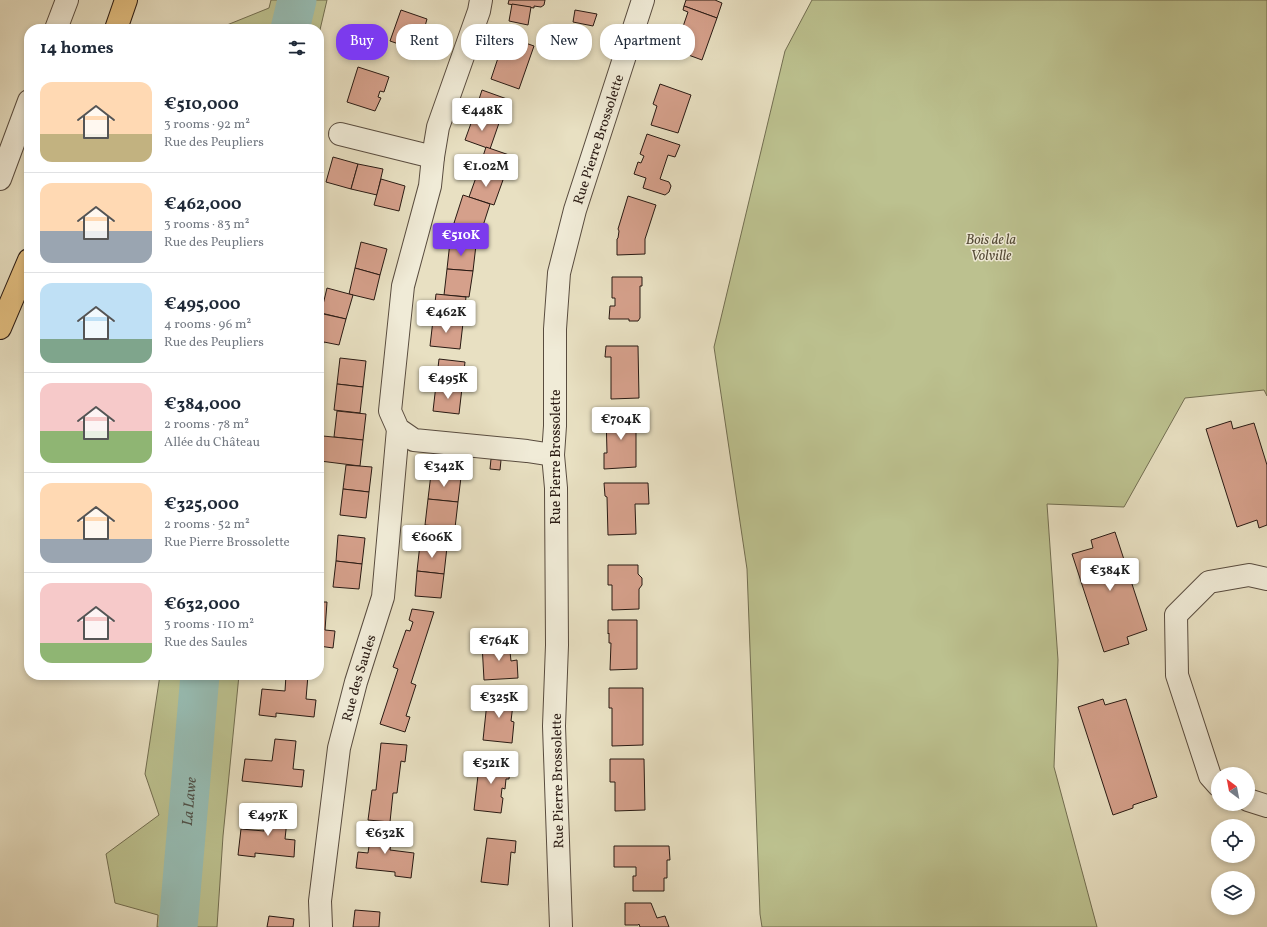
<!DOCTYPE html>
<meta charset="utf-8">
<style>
:root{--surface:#fff;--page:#f6f6f7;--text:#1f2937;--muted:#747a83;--line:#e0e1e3;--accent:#7c3aed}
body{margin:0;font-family:Vollkorn,serif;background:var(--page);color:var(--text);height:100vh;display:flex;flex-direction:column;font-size:15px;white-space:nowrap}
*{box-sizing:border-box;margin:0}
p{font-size:13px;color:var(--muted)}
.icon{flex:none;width:22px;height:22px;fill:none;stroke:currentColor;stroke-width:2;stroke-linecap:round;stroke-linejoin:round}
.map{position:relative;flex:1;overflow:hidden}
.panel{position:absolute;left:24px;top:24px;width:300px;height:656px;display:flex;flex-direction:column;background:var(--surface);border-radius:16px;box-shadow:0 2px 6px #0003}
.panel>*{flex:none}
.guide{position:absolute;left:336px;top:24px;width:380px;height:36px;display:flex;gap:8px}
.needle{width:26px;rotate:328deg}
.buttons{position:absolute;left:1211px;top:767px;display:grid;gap:8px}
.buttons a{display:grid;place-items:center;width:44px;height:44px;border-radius:50%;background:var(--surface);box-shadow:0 2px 6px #0003;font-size:20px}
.price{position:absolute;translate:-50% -34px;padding:0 9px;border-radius:4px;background:#fff;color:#222;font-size:13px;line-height:26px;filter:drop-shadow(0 1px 2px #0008)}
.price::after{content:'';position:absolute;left:50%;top:24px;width:12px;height:9px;margin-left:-6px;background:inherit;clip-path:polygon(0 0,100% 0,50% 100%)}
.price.on{background:var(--accent);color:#fff}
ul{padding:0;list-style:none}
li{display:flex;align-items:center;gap:12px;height:100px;padding:0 16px}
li+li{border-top:1px solid var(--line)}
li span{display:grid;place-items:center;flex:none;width:112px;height:80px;border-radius:12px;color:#555}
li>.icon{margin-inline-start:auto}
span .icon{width:48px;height:48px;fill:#fffc;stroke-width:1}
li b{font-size:17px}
h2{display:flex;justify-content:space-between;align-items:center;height:48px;padding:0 16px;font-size:17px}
.chip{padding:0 14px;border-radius:16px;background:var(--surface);box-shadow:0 2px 6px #0003;font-size:14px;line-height:36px}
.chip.on{background:var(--accent);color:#fff}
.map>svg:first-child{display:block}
.green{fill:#bcc18f;stroke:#726e51}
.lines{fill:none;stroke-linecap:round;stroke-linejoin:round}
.river{stroke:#97bdb4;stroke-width:39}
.building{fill:#d5a08b;stroke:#291a13}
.minor-casing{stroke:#594c3f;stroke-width:24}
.major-casing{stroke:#291a13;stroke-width:24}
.minor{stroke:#f0ebd7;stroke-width:22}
.major{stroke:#e4c081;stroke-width:22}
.labels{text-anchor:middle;stroke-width:3;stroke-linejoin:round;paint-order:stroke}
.street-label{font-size:14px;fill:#291a13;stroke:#f0ebd7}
.park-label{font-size:14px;font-style:italic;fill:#554c38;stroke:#f0ebd7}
.water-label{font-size:15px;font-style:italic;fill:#50534b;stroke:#f0ebd7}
</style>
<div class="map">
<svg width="1267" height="927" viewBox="0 0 1267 927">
<rect width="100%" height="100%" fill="#e8e0c2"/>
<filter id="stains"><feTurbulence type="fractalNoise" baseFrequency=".005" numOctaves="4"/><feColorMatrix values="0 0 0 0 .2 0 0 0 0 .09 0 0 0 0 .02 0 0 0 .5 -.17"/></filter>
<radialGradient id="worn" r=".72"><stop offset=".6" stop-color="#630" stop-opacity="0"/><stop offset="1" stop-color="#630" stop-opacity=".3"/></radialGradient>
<!-- green -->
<g class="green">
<path d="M271 0H327L319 34V29H217L269 8Z"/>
<path d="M812 0H1267V396L1264 390 1185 398 1124 507 1047 504 1058 660 1054 767 1097 927H762L760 914 747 569 714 347 785 51Z"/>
<path d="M160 675H239L223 836 217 927H157L158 915 115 903 106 854 159 815 145 774Z"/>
</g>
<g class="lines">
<!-- river -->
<g class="river">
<path d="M290 29 297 0"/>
<path id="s1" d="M178 927 200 675"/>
</g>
</g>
<!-- building -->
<g class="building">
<path d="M509 0H545L544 5 541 7 534 6V8L508 4Z"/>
<path d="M686 0H715L722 3 717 18 684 6Z"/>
<path d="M512 4 531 7 528 25 509 21Z"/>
<path d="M684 6 717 18 702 60 675 50 688 12 683 10Z"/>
<path d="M401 10 427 19 424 30 420 29 413 49 390 41Z"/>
<path d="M575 10 597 14 593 26 573 22Z"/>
<path d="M500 34 534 46 519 89 491 79 498 58 492 56Z"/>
<path d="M358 67 389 77 384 92 380 91 378 97 381 98 375 111 347 102Z"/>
<path d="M660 84 691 95 678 133 651 125 657 106 653 104Z"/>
<path d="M482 90 507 99 499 123 474 115Z"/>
<path d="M474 115 499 123 490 149 465 140Z"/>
<path d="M647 134 680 145 675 157 668 155 660 179 669 182 671 186 669 192 665 195 643 188 646 178 634 174 638 162 641 163 644 156 640 154Z"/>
<path d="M486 147 512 156 503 180 478 172Z"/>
<path d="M333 157 358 164 351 189 326 182Z"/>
<path d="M358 164 383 169 377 195 351 189Z"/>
<path d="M478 172 503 180 494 205 469 197Z"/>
<path d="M381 179 405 186 399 211 374 205Z"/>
<path d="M463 195 490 204 481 232 454 223Z"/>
<path d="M628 196 656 205 645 239V254L617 255V239L618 238 619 231 618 229Z"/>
<path d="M361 242 387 249 380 275 355 268Z"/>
<path d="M450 242 476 245 473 271 447 269Z"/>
<path d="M355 268 380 275 374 300 349 294Z"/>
<path d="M447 269 473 271 469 297 444 295Z"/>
<path d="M612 277H642V286H640V318L638 321H629V319H609L610 306H615V298H612Z"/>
<path d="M327 288 353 295 346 319 321 313Z"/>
<path d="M436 294 466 297 463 323 433 320Z"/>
<path d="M319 313 346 319 339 345 319 341Z"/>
<path d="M433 320 463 323 460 349 430 346Z"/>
<path d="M319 341 324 342 321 353 319 352Z"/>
<path d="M606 346H638L639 398 611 399V357H605Z"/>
<path d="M340 358 366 361 363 387 337 384Z"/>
<path d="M439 359 465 362 462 388 436 385Z"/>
<path d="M337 384 363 387 360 413 334 410Z"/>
<path d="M436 385 462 388 459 414 433 411Z"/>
<path d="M337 411 366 414 363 440 334 437Z"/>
<path d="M606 414H636V467L604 469V453H607Z"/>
<path d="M1231 421 1233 429 1254 423 1267 465V525L1259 528 1257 520 1237 527 1206 429Z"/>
<path d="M323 436 363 440 360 466 320 461Z"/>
<path d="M491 459 501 460 500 470 490 469Z"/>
<path d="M346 465 372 467 369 492 343 489Z"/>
<path d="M431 474 461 477 458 502 428 499Z"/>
<path d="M604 483H648L649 504H635L636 534 608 535 607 497 605 496Z"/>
<path d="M343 489 369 492 366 518 340 515Z"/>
<path d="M428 499 458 502 455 528 425 525Z"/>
<path d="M1115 532 1147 630 1127 637 1129 644 1104 652 1072 554 1093 548 1091 540Z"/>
<path d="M338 535 365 538 362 564 336 561Z"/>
<path d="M420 544 447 547 444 574 417 571Z"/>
<path d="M336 561 362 564 359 589 333 587Z"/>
<path d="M608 565H638V574L642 578V585L639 589V609L612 610V585H608Z"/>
<path d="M417 571 444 574 441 598 415 596Z"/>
<path d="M319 602H327L325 630 335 631 333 648 319 646Z"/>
<path d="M412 609 434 612 411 683 416 685 406 716 410 717 405 732 380 724 398 669 393 667 406 630 410 631 413 622 409 620Z"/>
<path d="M608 620H637V669L610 670 611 643H609V633L608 634Z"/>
<path d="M509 642 511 661 517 660 518 678 484 680 482 644Z"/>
<path d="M286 675H308L306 699 316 700 314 717 276 713V717L259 715 262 689 285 691Z"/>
<path d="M609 688H643V745L612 746V708H609Z"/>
<path d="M488 693 514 696 511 721 514 722 512 743 483 740Z"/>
<path d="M1103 699 1105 705 1126 699 1157 797 1133 805V808L1113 815 1078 707Z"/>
<path d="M275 739 296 741 293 769 304 770 302 787 242 781 245 759 272 761Z"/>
<path d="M381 743 407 745 405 762 401 761 397 793H393L390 822 368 820 372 790H376Z"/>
<path d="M480 758 511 761 509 779H506L505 789 502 788 501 797 503 798 501 813 474 810Z"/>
<path d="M610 759H644L645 810 615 811V782H610Z"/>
<path d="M266 809 288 811 285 839 295 840 294 857 255 853V857L238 855 241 829 264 831Z"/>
<path d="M372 825 393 827 390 850 414 853 411 878 395 876V872L356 868 358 852 368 853Z"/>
<path d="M487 838 516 841 515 853 511 852 508 885 481 882Z"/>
<path d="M614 846H669L670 860H667V878H664V891H633V876H636V867H614Z"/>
<path d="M625 903H651L657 918 665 916 669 927H640L639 924 638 925H625Z"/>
<path d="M355 910 380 912 379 927H353Z"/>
<path d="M269 916 294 919 293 927H267Z"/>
</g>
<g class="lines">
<defs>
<g id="minor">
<path d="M481 0 479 11 438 127 433 157 430 186 403 286 390 411 398 429 414 440 527 451 553 455"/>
<path d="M56 29 67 0"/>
<path d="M340 134 433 157"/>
<path d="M0 179 29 101"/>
<path d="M1218 785 1210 776 1177 675 1176 615 1209 582 1249 575 1267 579"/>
<path d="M1248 800 1267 806"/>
<path id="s2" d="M321 927 320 901 339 748 356 682 383 597 398 429"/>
<path id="s3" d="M561 927 554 726 557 645 556 488 553 455 555 426V329L559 273 575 210 643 0"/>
</g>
<g id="major">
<path d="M116 29 126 0"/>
<path d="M0 328 29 260"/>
</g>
</defs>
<!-- minor casing -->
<use href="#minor" class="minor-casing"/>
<!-- major casing -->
<use href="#major" class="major-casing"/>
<!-- minor -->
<use href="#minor" class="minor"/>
<!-- major -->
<use href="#major" class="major"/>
</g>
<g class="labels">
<!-- street labels -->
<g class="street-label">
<text dy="5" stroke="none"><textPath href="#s3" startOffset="794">Rue Pierre Brossolette</textPath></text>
<text transform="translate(555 457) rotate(-90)" y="5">Rue Pierre Brossolette</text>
<text dy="5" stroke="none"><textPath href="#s2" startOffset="253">Rue des Saules</textPath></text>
<text transform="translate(557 781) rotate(-91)" y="5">Rue Pierre Brossolette</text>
</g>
<!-- park labels -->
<g class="park-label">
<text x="991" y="244">Bois de la<tspan x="991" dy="16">Volville</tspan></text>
</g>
<!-- water labels -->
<g class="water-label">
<text dy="5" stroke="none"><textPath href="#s1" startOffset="126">La Lawe</textPath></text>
</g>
</g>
<rect width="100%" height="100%" filter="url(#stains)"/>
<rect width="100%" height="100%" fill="url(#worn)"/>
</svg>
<div class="buttons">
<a><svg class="needle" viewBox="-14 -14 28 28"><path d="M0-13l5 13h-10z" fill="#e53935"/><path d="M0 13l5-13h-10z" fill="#747a83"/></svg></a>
<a><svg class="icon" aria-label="locate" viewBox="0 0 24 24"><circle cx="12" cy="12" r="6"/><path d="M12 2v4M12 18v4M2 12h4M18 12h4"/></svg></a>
<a><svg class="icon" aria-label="layers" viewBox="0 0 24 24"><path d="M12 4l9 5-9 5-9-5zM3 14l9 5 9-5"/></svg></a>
</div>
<b class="price" style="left:482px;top:132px">€448K</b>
<b class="price" style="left:486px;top:188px">€1.02M</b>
<b class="price on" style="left:461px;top:257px">€510K</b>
<b class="price" style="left:446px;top:334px">€462K</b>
<b class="price" style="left:448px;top:400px">€495K</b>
<b class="price" style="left:621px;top:441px">€704K</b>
<b class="price" style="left:444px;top:488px">€342K</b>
<b class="price" style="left:432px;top:559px">€606K</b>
<b class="price" style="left:1110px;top:592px">€384K</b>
<b class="price" style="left:499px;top:662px">€764K</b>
<b class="price" style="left:499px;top:719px">€325K</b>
<b class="price" style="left:491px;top:785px">€521K</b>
<b class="price" style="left:268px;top:837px">€497K</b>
<b class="price" style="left:385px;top:855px">€632K</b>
<div class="guide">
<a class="chip on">Buy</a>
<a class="chip">Rent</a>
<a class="chip">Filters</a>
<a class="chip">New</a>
<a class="chip">Apartment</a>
</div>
<section class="panel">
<h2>14 homes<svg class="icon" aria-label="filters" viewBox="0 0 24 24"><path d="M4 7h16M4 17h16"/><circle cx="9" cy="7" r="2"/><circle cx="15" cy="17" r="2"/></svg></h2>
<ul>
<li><span style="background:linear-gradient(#ffd9b3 65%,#c2b280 0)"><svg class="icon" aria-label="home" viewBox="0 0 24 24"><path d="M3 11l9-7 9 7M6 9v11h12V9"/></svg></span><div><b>€510,000</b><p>3 rooms · 92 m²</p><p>Rue des Peupliers</p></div></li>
<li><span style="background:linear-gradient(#ffd9b3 60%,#9aa5b1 0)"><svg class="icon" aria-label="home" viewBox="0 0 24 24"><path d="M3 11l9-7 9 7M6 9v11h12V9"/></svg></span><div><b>€462,000</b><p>3 rooms · 83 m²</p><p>Rue des Peupliers</p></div></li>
<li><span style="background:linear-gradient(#bfe0f5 70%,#7fa58c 0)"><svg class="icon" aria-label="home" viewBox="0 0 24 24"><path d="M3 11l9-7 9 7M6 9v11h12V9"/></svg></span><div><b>€495,000</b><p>4 rooms · 96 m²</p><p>Rue des Peupliers</p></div></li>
<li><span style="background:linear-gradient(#f6c9c9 60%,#8fb573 0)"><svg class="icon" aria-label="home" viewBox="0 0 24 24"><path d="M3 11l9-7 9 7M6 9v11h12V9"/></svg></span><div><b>€384,000</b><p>2 rooms · 78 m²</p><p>Allée du Château</p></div></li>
<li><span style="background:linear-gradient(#ffd9b3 70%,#9aa5b1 0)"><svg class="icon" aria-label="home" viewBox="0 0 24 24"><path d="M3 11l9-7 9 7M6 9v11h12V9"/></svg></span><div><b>€325,000</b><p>2 rooms · 52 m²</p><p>Rue Pierre Brossolette</p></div></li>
<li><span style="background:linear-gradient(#f6c9c9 75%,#8fb573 0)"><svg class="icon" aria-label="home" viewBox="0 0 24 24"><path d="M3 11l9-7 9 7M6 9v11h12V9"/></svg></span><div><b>€632,000</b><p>3 rooms · 110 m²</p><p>Rue des Saules</p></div></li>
</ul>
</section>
</div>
